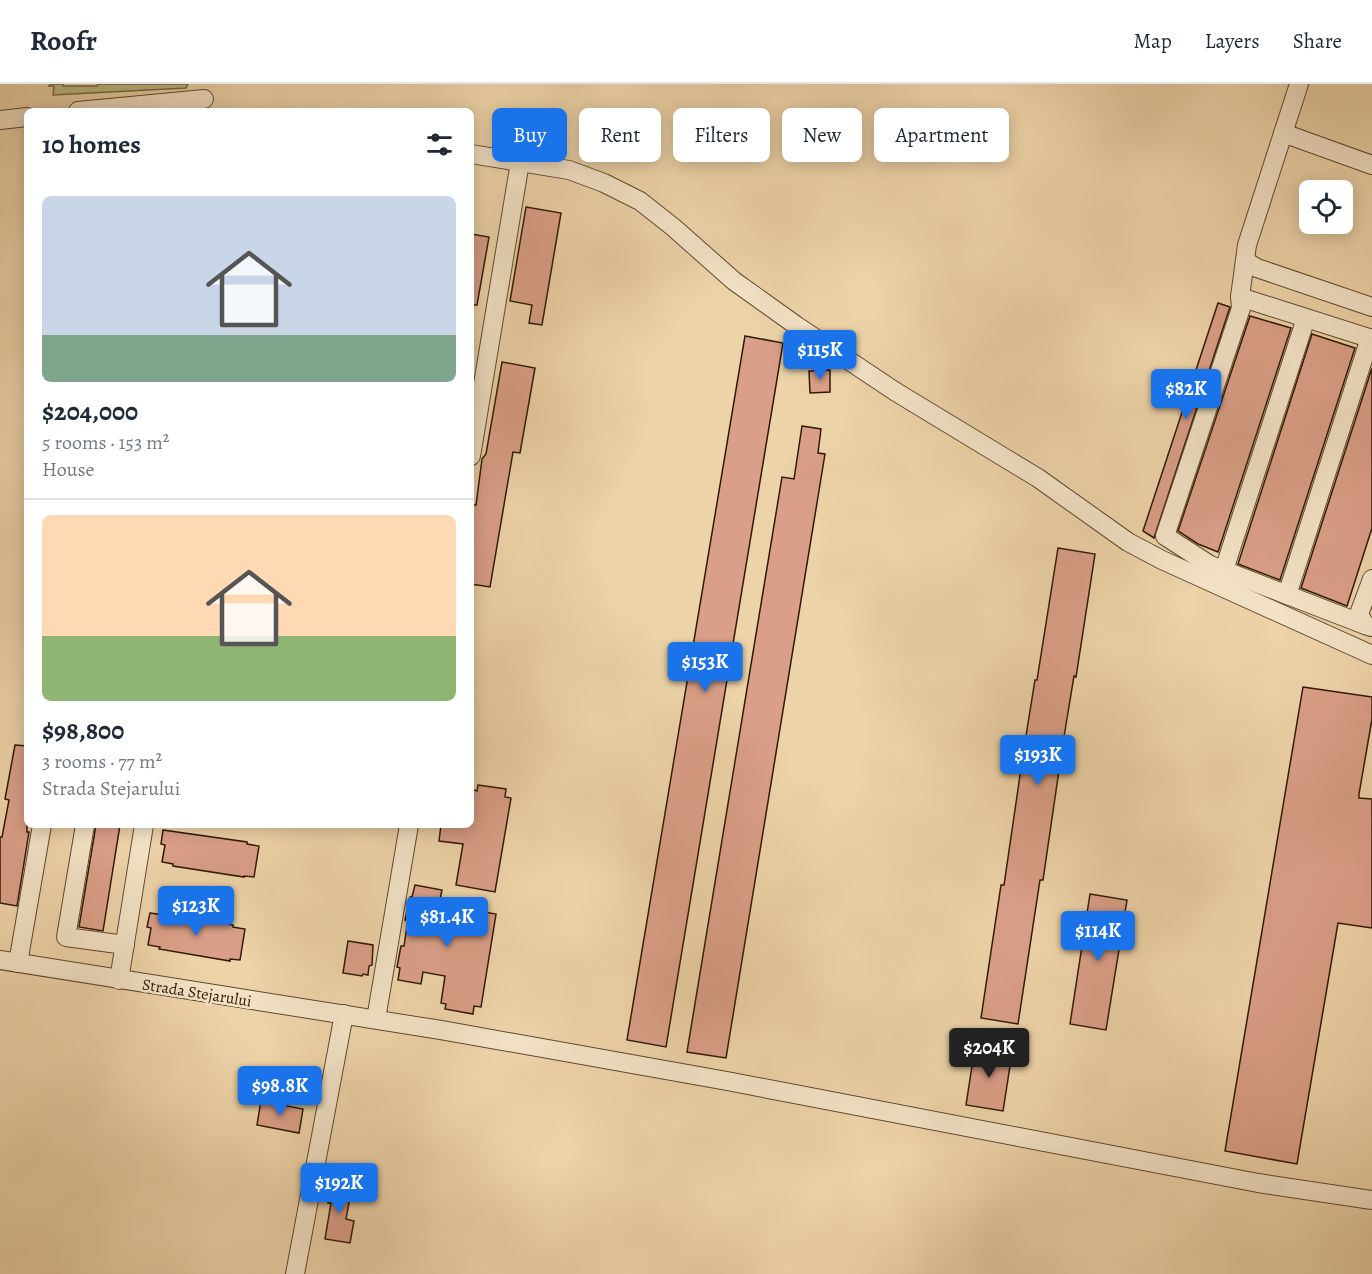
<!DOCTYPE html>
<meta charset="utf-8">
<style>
:root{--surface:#fff;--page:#f6f6f7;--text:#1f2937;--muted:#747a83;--line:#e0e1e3;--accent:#1a73e8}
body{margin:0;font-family:Alegreya,serif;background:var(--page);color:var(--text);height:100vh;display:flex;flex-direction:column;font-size:22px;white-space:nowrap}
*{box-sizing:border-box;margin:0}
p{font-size:20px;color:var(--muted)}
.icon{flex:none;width:33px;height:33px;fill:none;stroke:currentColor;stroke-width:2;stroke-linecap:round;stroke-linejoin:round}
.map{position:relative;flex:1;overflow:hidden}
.panel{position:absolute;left:24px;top:24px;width:450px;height:720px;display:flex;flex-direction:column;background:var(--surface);border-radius:9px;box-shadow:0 3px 15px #0003}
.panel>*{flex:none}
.banner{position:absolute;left:492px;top:24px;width:570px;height:54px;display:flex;gap:12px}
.fabs{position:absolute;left:1299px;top:96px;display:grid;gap:12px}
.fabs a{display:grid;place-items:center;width:54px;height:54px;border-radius:9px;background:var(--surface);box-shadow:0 3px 15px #0003;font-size:30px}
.price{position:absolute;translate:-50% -51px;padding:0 14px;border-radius:6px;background:var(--accent);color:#fff;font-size:20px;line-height:39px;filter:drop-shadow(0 2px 3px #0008)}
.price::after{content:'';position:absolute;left:50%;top:36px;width:18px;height:14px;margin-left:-9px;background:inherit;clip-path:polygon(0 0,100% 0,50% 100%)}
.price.active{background:#222;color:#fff}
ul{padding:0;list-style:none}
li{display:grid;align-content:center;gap:12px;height:318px;padding:0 18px}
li+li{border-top:2px solid var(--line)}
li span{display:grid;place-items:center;height:186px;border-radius:9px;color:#555}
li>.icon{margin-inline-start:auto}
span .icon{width:108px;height:108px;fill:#fffc;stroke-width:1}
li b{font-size:26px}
h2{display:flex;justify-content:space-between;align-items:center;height:72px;padding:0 18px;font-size:26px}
.chip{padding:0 21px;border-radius:9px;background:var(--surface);box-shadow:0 3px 15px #0003;font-size:21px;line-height:54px}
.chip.active{background:var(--accent);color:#fff}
header{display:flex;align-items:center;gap:36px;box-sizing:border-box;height:84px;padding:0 30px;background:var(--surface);border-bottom:2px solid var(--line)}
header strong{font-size:28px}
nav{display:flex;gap:33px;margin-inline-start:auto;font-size:21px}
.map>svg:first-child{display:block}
.green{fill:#bbbb85;stroke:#766a44;stroke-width:1.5}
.building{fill:#da9f88;stroke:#301904;stroke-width:1.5}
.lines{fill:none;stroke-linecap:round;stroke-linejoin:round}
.minor-casing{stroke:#5f482d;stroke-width:20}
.minor{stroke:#f3e2c6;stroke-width:18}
.labels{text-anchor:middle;stroke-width:5;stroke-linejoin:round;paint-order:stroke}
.street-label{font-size:16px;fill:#301904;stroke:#f3e2c6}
</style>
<header>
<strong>Roofr</strong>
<nav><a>Map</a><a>Layers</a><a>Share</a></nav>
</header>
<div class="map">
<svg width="1372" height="1190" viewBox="0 0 1372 1190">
<rect width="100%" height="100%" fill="#edd3a8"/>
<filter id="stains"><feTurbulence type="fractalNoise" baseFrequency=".00333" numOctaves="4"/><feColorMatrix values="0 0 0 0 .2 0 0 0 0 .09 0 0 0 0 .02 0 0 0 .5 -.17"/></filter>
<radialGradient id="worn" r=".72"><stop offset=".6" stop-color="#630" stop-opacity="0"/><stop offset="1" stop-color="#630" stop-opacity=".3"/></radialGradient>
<!-- green -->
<path class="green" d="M50 0H63V2H97L98 0H188L186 4 53 11 54 2H49Z"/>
<!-- building -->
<g class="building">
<path d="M526 123 561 129 542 241 529 239 532 221 510 217Z"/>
<path d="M471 150 489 153 477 221H471Z"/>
<path d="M1218 219 1230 223 1154 454 1143 447Z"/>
<path d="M1250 232 1291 244 1218 468 1198 460 1178 447Z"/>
<path d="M1312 250 1355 264 1280 496 1238 480Z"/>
<path d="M745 252 783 259 666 963 627 956Z"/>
<path d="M502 278 535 284 520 369 513 368 490 503 471 500V434L473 421H476L482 375 486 370Z"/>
<path d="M1372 284V444L1347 522 1301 504Z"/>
<path d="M830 286V308L810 309 809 287Z"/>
<path d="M802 342 821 345 818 369 825 370 726 974 687 968 782 393 794 395Z"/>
<path d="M1058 464 1095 470 1076 593 1074 592 1063 659 1043 796H1040L1018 940 981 934 1001 801H1004L1024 664 1035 596H1037Z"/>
<path d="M1303 603 1372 613V635L1359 710V714L1372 715V844L1338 839 1297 1080 1225 1067Z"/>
<path d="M15 661 27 662V748H29L17 822 0 819V753H2L9 716 5 715Z"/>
<path d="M478 701 506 705 505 713 511 714 495 808 456 801 463 760 439 757 441 741H471V705L477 707Z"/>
<path d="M96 741H120L103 847 79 843Z"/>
<path d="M163 746 247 758V760L259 762 254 793 244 792V793L173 782V780L162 778 165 761 161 760Z"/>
<path d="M415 801 442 806 439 820 496 830 481 923 474 922 473 930 445 925 446 920 441 919 445 892 423 888 421 900 398 896 400 884 397 883 401 862H404L408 836H405L410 813H412Z"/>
<path d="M1090 810 1127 816 1106 946 1070 940Z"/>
<path d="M150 829 233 841V843L245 845 240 876 230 875V877L159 865 160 863 148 861 151 844 147 843Z"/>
<path d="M348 857 373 861 372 881 369 882 368 891 363 890 362 892 343 889Z"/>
<path d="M975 963 1012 969 1003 1027 966 1021Z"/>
<path d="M261 1017 303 1025 299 1049 257 1041Z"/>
<path d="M332 1098 352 1102 346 1135 354 1137 350 1159 325 1155 331 1119H328Z"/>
</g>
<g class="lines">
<defs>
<g id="minor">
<path d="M1299 0 1247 161 1240 213 1241 224 1165 452 1210 481 1365 541"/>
<path d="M78 27 204 15"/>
<path d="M0 36 27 33"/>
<path d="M1283 49 1372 81"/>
<path d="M471 70 569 86 604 99 640 117 673 143 734 197 797 242 896 308 1038 394 1128 458 1162 476 1372 571"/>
<path d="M1245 177 1257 184 1372 223"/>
<path d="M1240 213 1372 255"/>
<path d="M471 372 520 78"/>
<path d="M1224 486 1306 234"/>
<path d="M1287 511 1370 254"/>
<path d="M1371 543 1365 541 1359 530 1372 495"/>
<path d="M85 741 66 853 125 861"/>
<path d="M0 876 441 946 727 997 1258 1099 1372 1116"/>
<path d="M18 879 42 741"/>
<path d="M119 896 144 741"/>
<path d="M376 935 409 741"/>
<path d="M295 1190 344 930"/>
</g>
</defs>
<!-- minor casing -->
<use href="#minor" class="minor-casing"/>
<!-- minor -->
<use href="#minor" class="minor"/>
</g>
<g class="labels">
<!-- street labels -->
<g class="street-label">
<text transform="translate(197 908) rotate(9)" y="6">Strada Stejarului</text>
</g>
</g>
<rect width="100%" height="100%" filter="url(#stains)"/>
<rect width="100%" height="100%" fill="url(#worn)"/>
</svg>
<div class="fabs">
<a><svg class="icon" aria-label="locate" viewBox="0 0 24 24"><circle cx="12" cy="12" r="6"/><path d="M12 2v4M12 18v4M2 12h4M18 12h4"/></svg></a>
</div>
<b class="price" style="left:820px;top:297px">$115K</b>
<b class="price" style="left:1186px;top:336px">$82K</b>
<b class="price" style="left:705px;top:609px">$153K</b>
<b class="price" style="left:1038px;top:702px">$193K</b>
<b class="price" style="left:196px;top:853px">$123K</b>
<b class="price" style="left:447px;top:864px">$81.4K</b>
<b class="price" style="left:1098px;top:878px">$114K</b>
<b class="price active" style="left:989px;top:995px">$204K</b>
<b class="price" style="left:280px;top:1033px">$98.8K</b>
<b class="price" style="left:339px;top:1130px">$192K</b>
<div class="banner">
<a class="chip active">Buy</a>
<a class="chip">Rent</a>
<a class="chip">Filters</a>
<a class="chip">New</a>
<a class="chip">Apartment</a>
</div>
<section class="panel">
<h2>10 homes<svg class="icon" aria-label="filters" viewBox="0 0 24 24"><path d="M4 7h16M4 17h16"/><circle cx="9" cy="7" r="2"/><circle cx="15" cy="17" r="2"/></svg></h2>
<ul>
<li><span style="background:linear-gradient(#c9d6e8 75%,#7fa58c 0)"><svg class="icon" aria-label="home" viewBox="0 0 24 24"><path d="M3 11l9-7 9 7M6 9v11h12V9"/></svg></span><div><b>$204,000</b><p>5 rooms · 153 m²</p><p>House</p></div></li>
<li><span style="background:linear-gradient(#ffd9b3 65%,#8fb573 0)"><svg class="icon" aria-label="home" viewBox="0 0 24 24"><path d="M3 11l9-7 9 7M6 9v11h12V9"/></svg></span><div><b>$98,800</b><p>3 rooms · 77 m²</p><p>Strada Stejarului</p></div></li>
</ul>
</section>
</div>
